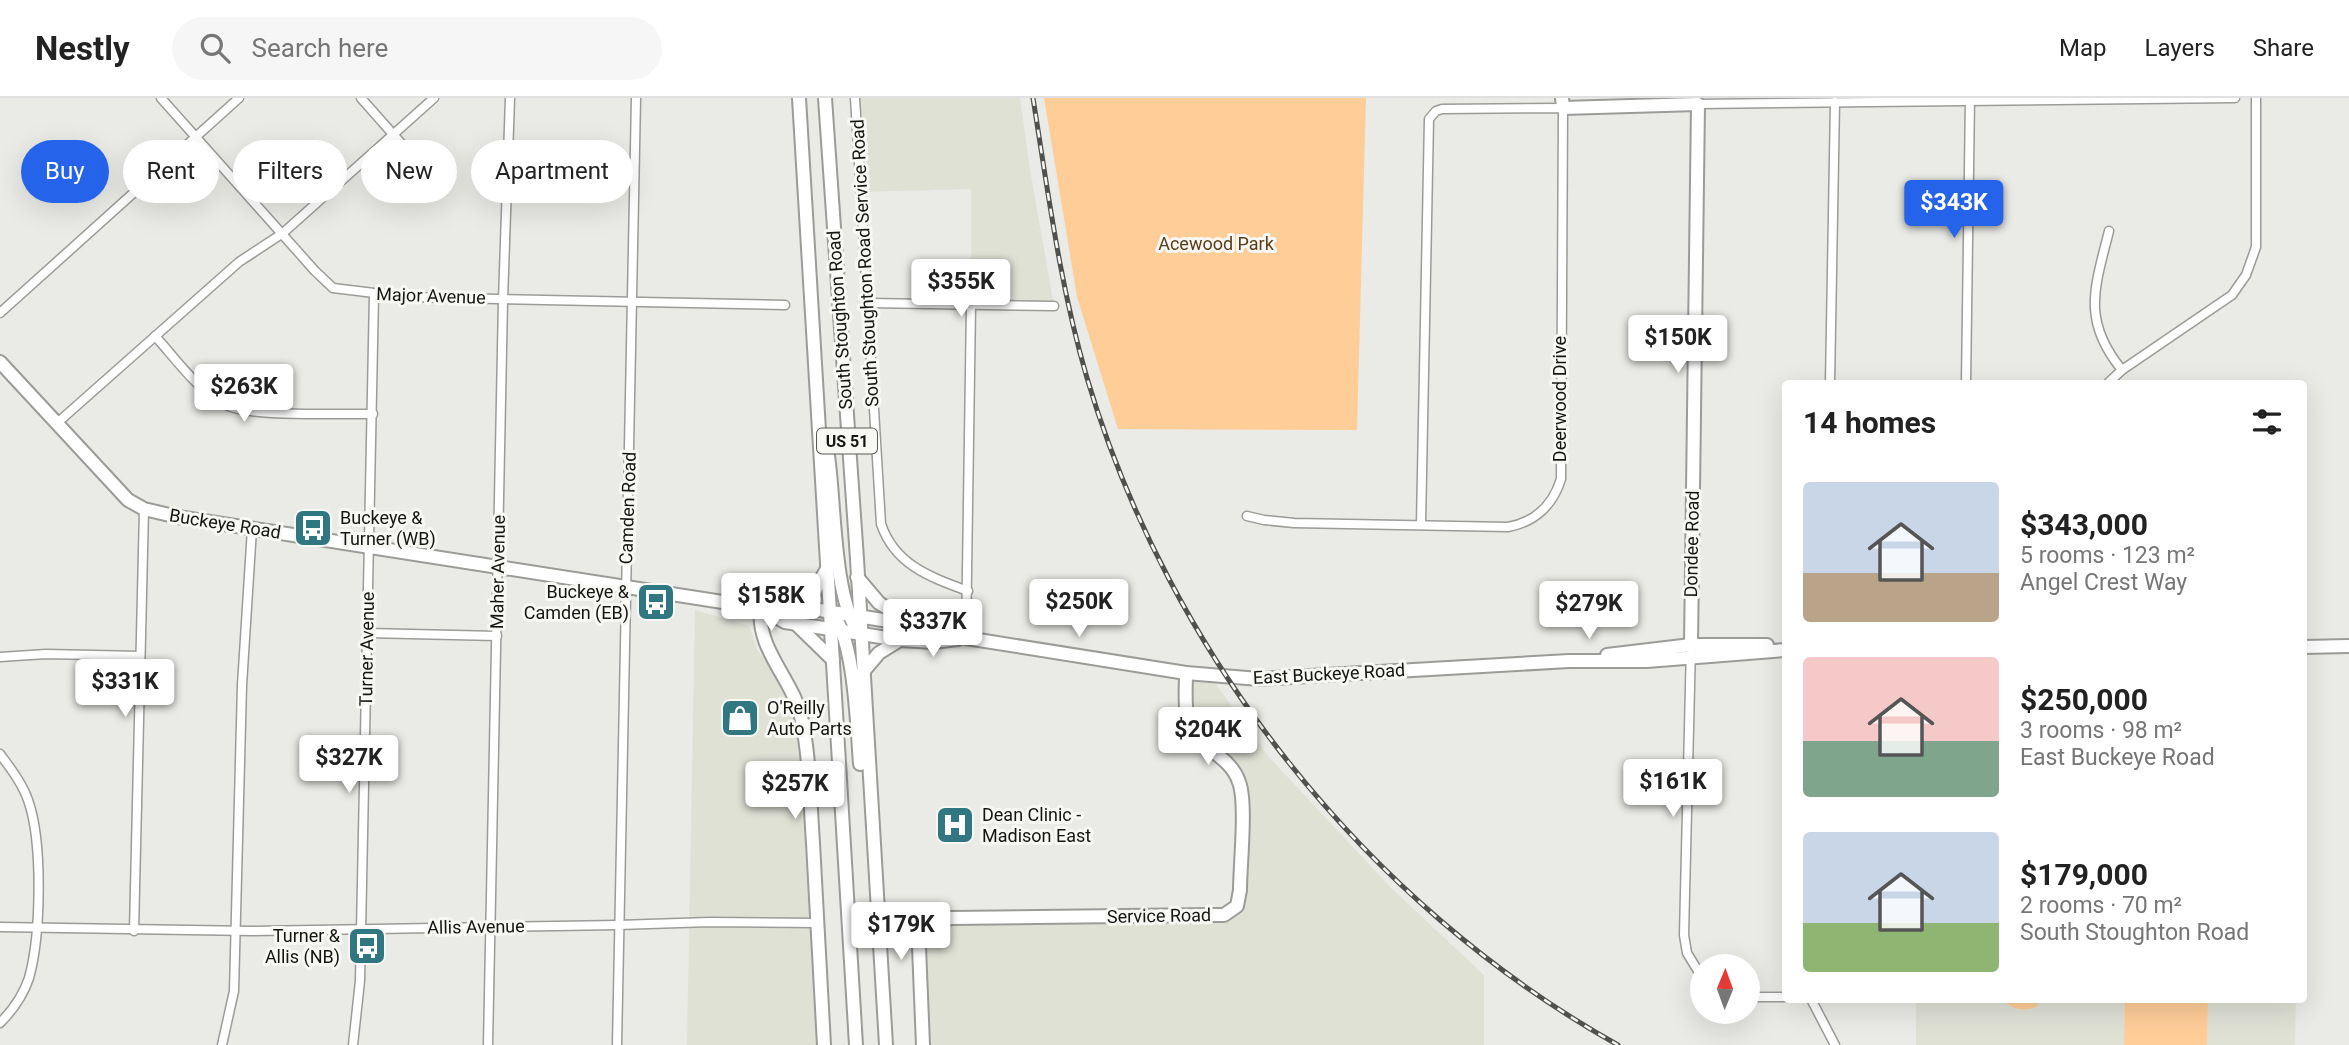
<!DOCTYPE html>
<meta charset="utf-8">
<style>
:root{--surface:#fff;--page:#f6f6f6;--text:#222;--muted:#767676;--line:#e0e0e0;--accent:#2563eb}
body{margin:0;font-family:Roboto,sans-serif;background:var(--page);color:var(--text);height:100vh;display:flex;flex-direction:column;font-size:26px;white-space:nowrap}
*{box-sizing:border-box;margin:0}
p{font-size:23px;color:var(--muted)}
.icon{flex:none;width:38px;height:38px;fill:none;stroke:currentColor;stroke-width:2;stroke-linecap:round;stroke-linejoin:round}
.map{position:relative;flex:1;overflow:hidden}
.panel{position:absolute;left:1782px;top:282px;width:525px;height:623px;display:flex;flex-direction:column;background:var(--surface);border-radius:7px;box-shadow:0 7px 28px #0002}
.panel>*{flex:none}
.banner{position:absolute;left:21px;top:42px;width:665px;height:63px;display:flex;gap:14px}
.needle{width:46px;rotate:1deg}
.tools{position:absolute;left:1690px;top:856px;display:grid;gap:14px}
.tools a{display:grid;place-items:center;width:70px;height:70px;border-radius:50%;background:var(--surface);box-shadow:0 7px 28px #0002;font-size:35px}
.price{position:absolute;translate:-50% -60px;padding:0 16px;border-radius:7px;background:#fff;color:#222;font-size:23px;line-height:46px;filter:drop-shadow(0 2px 4px #0008)}
.price::after{content:'';position:absolute;left:50%;top:42px;width:21px;height:16px;margin-left:-10px;background:inherit;clip-path:polygon(0 0,100% 0,50% 100%)}
.price.selected{background:var(--accent);color:#fff}
ul{padding:0;list-style:none}
li{display:flex;align-items:center;gap:21px;height:175px;padding:0 21px}
li span{display:grid;place-items:center;flex:none;width:196px;height:140px;border-radius:7px;color:#555}
li>.icon{margin-inline-start:auto}
span .icon{width:84px;height:84px;fill:#fffc;stroke-width:1}
li b{font-size:30px}
h2{display:flex;justify-content:space-between;align-items:center;height:84px;padding:0 21px;font-size:30px}
.pill{padding:0 24px;border-radius:32px;background:var(--surface);box-shadow:0 7px 28px #0002;font-size:24px;line-height:63px}
.pill.selected{background:var(--accent);color:#fff}
header{display:flex;align-items:center;gap:42px;box-sizing:border-box;height:98px;padding:0 35px;background:var(--surface);border-bottom:2px solid var(--line)}
header strong{font-size:33px}
nav{display:flex;gap:38px;margin-inline-start:auto;font-size:24px}
.search{width:490px;height:63px;background:var(--page);display:flex;align-items:center;gap:18px;box-sizing:border-box;padding:0 24px;border-radius:38px;color:var(--muted);font-size:26px}
.map>svg:first-child{display:block}
.built{fill:#e0e1d5}
.green{fill:#fecd98}
.lines{fill:none;stroke-linecap:round;stroke-linejoin:round}
.street-casing{stroke:#9b9b98;stroke-width:11}
.secondary-casing{stroke:#9b9b98;stroke-width:16}
.primary-casing{stroke:#9b9b98;stroke-width:16}
.street{stroke:#fff;stroke-width:8}
.secondary{stroke:#fff;stroke-width:12}
.primary{stroke:#fff;stroke-width:12}
.rail-casing{stroke:#50504e;stroke-width:5}
.rail{stroke:#f7f7f3;stroke-width:2.5;stroke-dasharray:8;stroke-linecap:butt}
.labels{text-anchor:middle;stroke-width:6;stroke-linejoin:round;paint-order:stroke}
.shield{fill:#f7f7f3;stroke:#595956;stroke-width:2}
.shield-label{font-size:16px;font-weight:bold;fill:#151513}
.park-label{font-size:18px;fill:#5a3d1a;stroke:#f7f7f3}
.street-label{font-size:18px;fill:#151513;stroke:#f7f7f3}
.poi-label{font-size:18px;fill:#151513;stroke:#f7f7f3;text-anchor:start}
</style>
<header>
<strong>Nestly</strong>
<div class="search"><svg class="icon" aria-label="search" viewBox="0 0 24 24"><circle cx="10" cy="10" r="6"/><path d="M15 15l6 6"/></svg>Search here</div>
<nav><a>Map</a><a>Layers</a><a>Share</a></nav>
</header>
<div class="map">
<svg width="2349" height="947" viewBox="0 0 2349 947">
<rect width="100%" height="100%" fill="#eaeae6"/>
<!-- built -->
<g class="built">
<path d="M855 0H1020L1030 72 1054 208 971 207V91L862 94Z"/>
<path d="M695 512 749 528 757 551 788 596 796 621 804 714 817 947H687Z"/>
<path d="M1186 575 1209 577 1268 658 1390 789 1484 877V947H923L918 859 934 826 1235 811 1241 688 1194 633Z"/>
<path d="M1916 901H2296L2295 947H1916Z"/>
</g>
<!-- green -->
<g class="green">
<path d="M1044 0H1366L1357 332 1118 331 1077 199Z"/>
<path d="M2002 901H2041L2036 909C2023 914 2011 911 2002 901Z"/>
<path d="M2125 901H2208L2207 947H2124Z"/>
</g>
<g class="lines">
<defs>
<g id="street">
<path d="M161 0 315 173 333 190 407 199 785 207"/>
<path d="M361 0 407 52"/>
<path d="M855 0 881 426C895 467 930 479 968 493"/>
<path d="M1698 6 2235 0"/>
<path d="M2109 133C2095 189 2081 222 2122 272"/>
<path d="M869 205 1054 208"/>
<path d="M0 215 239 0"/>
<path d="M155 238C176 261 198 293 226 307 254 320 338 315 373 316"/>
<path d="M1830 285 1835 4"/>
<path d="M1966 285 1970 0"/>
<path d="M2108 285 2122 272 2232 197 2246 177 2256 149V0"/>
<path d="M56 326 239 164 283 135 434 0"/>
<path d="M1247 418 1264 422 1294 425 1508 429C1535 424 1553 407 1561 381L1563 10 1442 11 1436 13 1429 21 1421 426"/>
<path d="M367 535 497 538"/>
<path d="M966 540 971 207"/>
<path d="M1691 547 1684 837 1687 855 1703 881"/>
<path d="M0 559 46 556 140 558"/>
<path d="M0 656C11 671 22 685 28 702 43 744 41 837 29 880 23 898 13 912 0 925"/>
<path d="M0 829 252 833 618 827 710 824 817 825"/>
<path d="M134 833 144 411"/>
<path d="M1748 899H1785"/>
<path d="M1811 901 1835 947"/>
<path d="M222 947 234 893 242 587 252 431"/>
<path d="M353 947 360 883 374 196"/>
<path d="M488 947 503 202 510 0"/>
<path d="M617 947 636 0"/>
</g>
<g id="secondary">
<path d="M1562 0 1563 10 1698 6 1691 547"/>
<path d="M0 264 128 402 144 411 178 419 761 510 788 507 914 527 966 540 1186 575 1259 581 1569 563H1647L1785 552"/>
<path d="M761 510C756 553 794 581 802 623 810 662 810 704 813 745 817 812 820 880 824 947"/>
<path d="M761 510 785 524 900 542 933 544 958 541"/>
<path d="M2303 549 2349 548"/>
<path d="M1607 557 1691 547H1767"/>
<path d="M923 947 919 849C924 833 934 823 951 820L1212 817H1224L1237 808 1240 792C1240 767 1247 705 1239 684 1231 660 1206 653 1193 633 1183 616 1186 594 1186 575"/>
</g>
<g id="primary">
<path d="M799 0 856 947"/>
<path d="M825 0 857 461 886 947"/>
<path d="M828 358C835 405 833 494 857 532"/>
<path d="M857 479 879 505 914 527"/>
<path d="M795 508 814 494 828 469"/>
<path d="M831 514C855 540 857 629 860 666"/>
<path d="M795 525 833 562"/>
<path d="M862 575 879 555 900 542"/>
</g>
</defs>
<!-- street casing -->
<use href="#street" class="street-casing"/>
<!-- secondary casing -->
<use href="#secondary" class="secondary-casing"/>
<!-- primary casing -->
<use href="#primary" class="primary-casing"/>
<!-- street -->
<use href="#street" class="street"/>
<!-- secondary -->
<use href="#secondary" class="secondary"/>
<!-- primary -->
<use href="#primary" class="primary"/>
<defs>
<path id="rail" d="M1033 0C1048 94 1060 188 1087 280 1169 557 1366 806 1618 947"/>
</defs>
<!-- rail casing -->
<use href="#rail" class="rail-casing"/>
<!-- rail -->
<use href="#rail" class="rail"/>
</g>
<!-- icons -->
<defs>
<symbol id="bus-square" viewBox="-11 -11 22 22"><rect x="-9" y="-9" width="18" height="18" rx="4" fill="#307782" stroke="#f7f7f3"/><path d="M-5-6H5V4H4V6H2V4H-2V6H-4V4H-5ZM-3.5-4V0h7V-4ZM-3.5 1.2v1.5H-2V1.2ZM2 1.2v1.5H3.5V1.2Z" fill="#fff"/></symbol>
<symbol id="shop-square" viewBox="-11 -11 22 22"><rect x="-9" y="-9" width="18" height="18" rx="4" fill="#307782" stroke="#f7f7f3"/><path d="M-5-2.5h2.3a2.7 3.5 0 0 1 5.4 0H5L5.5 6h-11ZM-1.5-2.5h3a1.5 2.3 0 0 0-3 0Z" fill="#fff"/></symbol>
<symbol id="hospital-square" viewBox="-11 -11 22 22"><rect x="-9" y="-9" width="18" height="18" rx="4" fill="#307782" stroke="#f7f7f3"/><path d="M-5-5h3v3.5h4V-5h3V5h-3V1.5h-4V5h-3Z" fill="#fff"/></symbol>
</defs>
<g fill-rule="evenodd">
<use href="#bus-square" x="291" y="408" width="44" height="44"/>
<use href="#bus-square" x="634" y="482" width="44" height="44"/>
<use href="#shop-square" x="718" y="598" width="44" height="44"/>
<use href="#hospital-square" x="933" y="705" width="44" height="44"/>
<use href="#bus-square" x="345" y="826" width="44" height="44"/>
</g>
<g class="labels">
<!-- shield labels -->
<rect class="shield" x="817" y="330.5" width="60" height="25" rx="5"/>
<g class="shield-label">
<text x="847" y="349">US 51</text>
</g>
<!-- park labels -->
<g class="park-label">
<text x="1216" y="152">Acewood Park</text>
</g>
<!-- street labels -->
<g class="street-label">
<text transform="translate(865 165) rotate(-93)" y="6">South Stoughton Road Service Road</text>
<text transform="translate(431 198) rotate(2)" y="6">Major Avenue</text>
<text transform="translate(840 222) rotate(-94)" y="6">South Stoughton Road</text>
<text transform="translate(1560 301) rotate(-90)" y="6">Deerwood Drive</text>
<text transform="translate(628 410) rotate(-88)" y="6">Camden Road</text>
<text transform="translate(225 426) rotate(9)" y="6">Buckeye Road</text>
<text transform="translate(1692 446) rotate(-89)" y="6">Dondee Road</text>
<text transform="translate(498 474) rotate(-89)" y="6">Maher Avenue</text>
<text transform="translate(367 551) rotate(-89)" y="6">Turner Avenue</text>
<text transform="translate(1329 576) rotate(-3)" y="6">East Buckeye Road</text>
<text transform="translate(1159 818) rotate(-1)" y="6">Service Road</text>
<text transform="translate(476 829) rotate(-1)" y="6">Allis Avenue</text>
</g>
<!-- poi labels -->
<g class="poi-label">
<text x="340" y="426">Buckeye &amp;<tspan x="340" dy="21">Turner (WB)</tspan></text>
<text x="629" y="500" text-anchor="end">Buckeye &amp;<tspan x="629" dy="21">Camden (EB)</tspan></text>
<text x="767" y="616">O'Reilly<tspan x="767" dy="21">Auto Parts</tspan></text>
<text x="982" y="723">Dean Clinic -<tspan x="982" dy="21">Madison East</tspan></text>
<text x="340" y="844" text-anchor="end">Turner &amp;<tspan x="340" dy="21">Allis (NB)</tspan></text>
</g>
</g>
</svg>
<div class="tools">
<a><svg class="needle" viewBox="-14 -14 28 28"><path d="M0-13l5 13h-10z" fill="#e53935"/><path d="M0 13l5-13h-10z" fill="#767676"/></svg></a>
</div>
<b class="price selected" style="left:1954px;top:142px">$343K</b>
<b class="price" style="left:961px;top:221px">$355K</b>
<b class="price" style="left:1678px;top:277px">$150K</b>
<b class="price" style="left:244px;top:326px">$263K</b>
<b class="price" style="left:771px;top:535px">$158K</b>
<b class="price" style="left:1079px;top:541px">$250K</b>
<b class="price" style="left:1589px;top:543px">$279K</b>
<b class="price" style="left:933px;top:561px">$337K</b>
<b class="price" style="left:125px;top:621px">$331K</b>
<b class="price" style="left:1208px;top:669px">$204K</b>
<b class="price" style="left:349px;top:697px">$327K</b>
<b class="price" style="left:1673px;top:721px">$161K</b>
<b class="price" style="left:795px;top:723px">$257K</b>
<b class="price" style="left:901px;top:864px">$179K</b>
<div class="banner">
<a class="pill selected">Buy</a>
<a class="pill">Rent</a>
<a class="pill">Filters</a>
<a class="pill">New</a>
<a class="pill">Apartment</a>
</div>
<section class="panel">
<h2>14 homes<svg class="icon" aria-label="filters" viewBox="0 0 24 24"><path d="M4 7h16M4 17h16"/><circle cx="9" cy="7" r="2"/><circle cx="15" cy="17" r="2"/></svg></h2>
<ul>
<li><span style="background:linear-gradient(#c9d6e8 65%,#b9a48a 0)"><svg class="icon" aria-label="home" viewBox="0 0 24 24"><path d="M3 11l9-7 9 7M6 9v11h12V9"/></svg></span><div><b>$343,000</b><p>5 rooms · 123 m²</p><p>Angel Crest Way</p></div></li>
<li><span style="background:linear-gradient(#f6c9c9 60%,#7fa58c 0)"><svg class="icon" aria-label="home" viewBox="0 0 24 24"><path d="M3 11l9-7 9 7M6 9v11h12V9"/></svg></span><div><b>$250,000</b><p>3 rooms · 98 m²</p><p>East Buckeye Road</p></div></li>
<li><span style="background:linear-gradient(#c9d6e8 65%,#8fb573 0)"><svg class="icon" aria-label="home" viewBox="0 0 24 24"><path d="M3 11l9-7 9 7M6 9v11h12V9"/></svg></span><div><b>$179,000</b><p>2 rooms · 70 m²</p><p>South Stoughton Road</p></div></li>
</ul>
</section>
</div>
